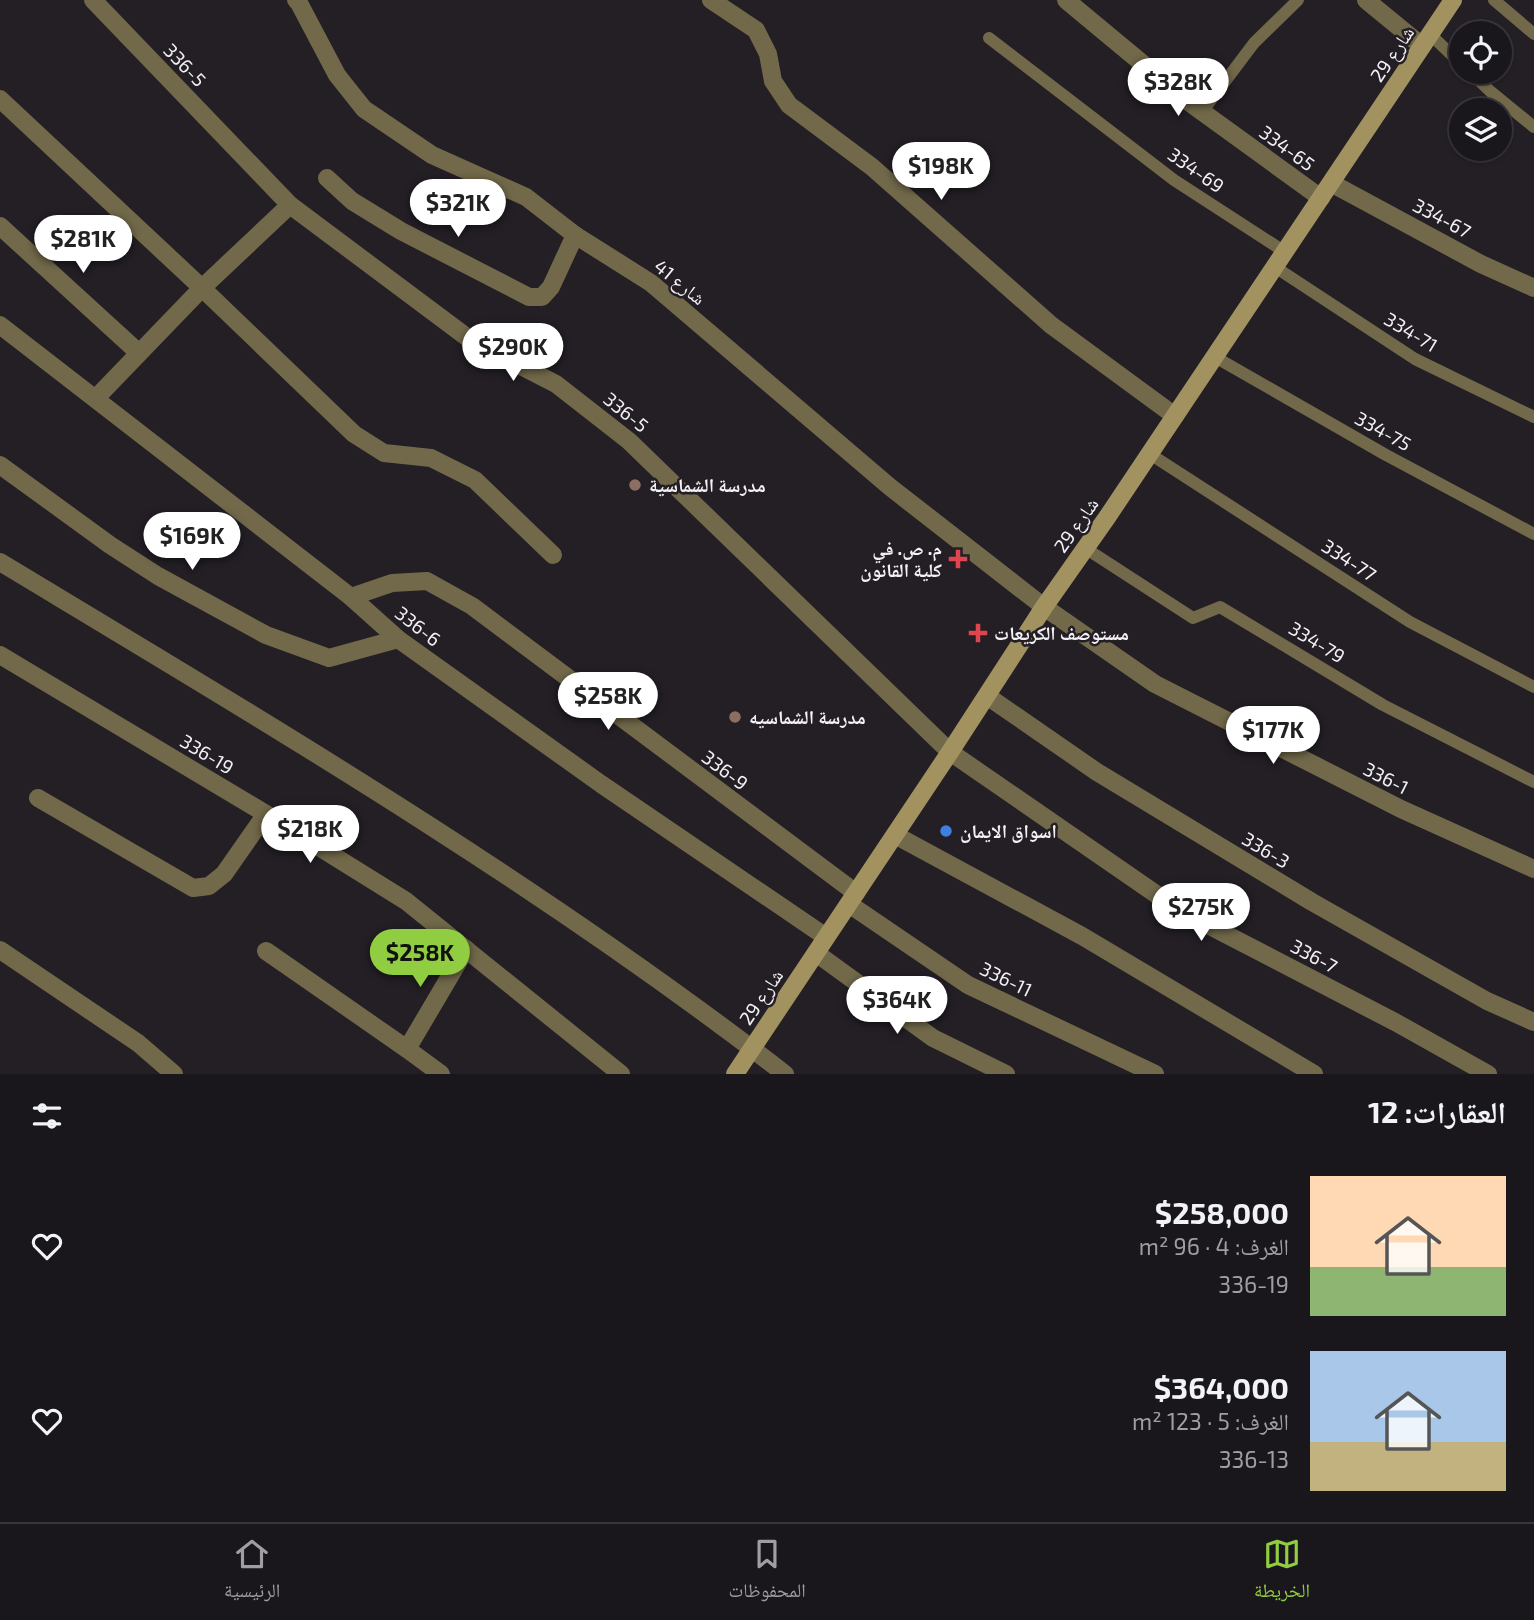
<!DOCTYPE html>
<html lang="ar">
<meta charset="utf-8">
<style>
:root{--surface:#1a171c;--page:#272429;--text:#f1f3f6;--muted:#9f9fa3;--line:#38363b;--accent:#90cd41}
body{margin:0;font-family:"Exo 2","Noto Naskh Arabic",sans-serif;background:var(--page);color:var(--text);direction:rtl;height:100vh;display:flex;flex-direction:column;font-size:26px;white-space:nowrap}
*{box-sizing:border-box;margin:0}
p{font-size:23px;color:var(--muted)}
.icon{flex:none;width:38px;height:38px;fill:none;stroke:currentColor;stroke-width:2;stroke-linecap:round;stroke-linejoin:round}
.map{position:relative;height:1074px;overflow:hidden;direction:ltr}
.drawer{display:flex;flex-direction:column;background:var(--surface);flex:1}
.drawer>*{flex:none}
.tools{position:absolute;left:1449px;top:21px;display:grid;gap:14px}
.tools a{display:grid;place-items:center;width:63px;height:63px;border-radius:50%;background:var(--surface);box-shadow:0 2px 5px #0004,0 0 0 2px var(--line);font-size:35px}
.price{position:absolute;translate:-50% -60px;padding:0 16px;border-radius:24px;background:#fff;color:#222;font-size:23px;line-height:46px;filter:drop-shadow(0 2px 4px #0008)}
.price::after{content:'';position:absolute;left:50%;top:42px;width:21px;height:16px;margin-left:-10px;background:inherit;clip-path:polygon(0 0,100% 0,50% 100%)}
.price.active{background:var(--accent);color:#111}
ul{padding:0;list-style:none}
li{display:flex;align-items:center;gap:21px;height:175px;padding:0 28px}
li span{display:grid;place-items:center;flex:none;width:196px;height:140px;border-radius:0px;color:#555}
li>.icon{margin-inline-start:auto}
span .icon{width:84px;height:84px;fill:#fffc;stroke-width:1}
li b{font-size:30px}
h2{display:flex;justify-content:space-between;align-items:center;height:84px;padding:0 28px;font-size:30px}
.tab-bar{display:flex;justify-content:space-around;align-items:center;height:98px;border-top:2px solid var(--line);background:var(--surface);font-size:19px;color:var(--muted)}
.tab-bar a{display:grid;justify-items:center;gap:4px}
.tab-bar .active{color:var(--accent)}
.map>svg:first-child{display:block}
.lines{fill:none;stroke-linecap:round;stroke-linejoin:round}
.lane{stroke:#72694a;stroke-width:12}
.street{stroke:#72694a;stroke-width:18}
.secondary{stroke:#a19260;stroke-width:18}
.education-dot{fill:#8d6e63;stroke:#231f25;stroke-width:2.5}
.health-dot{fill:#e0444e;stroke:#231f25;stroke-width:2.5}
.shop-dot{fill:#3f7fe0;stroke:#231f25;stroke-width:2.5}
.labels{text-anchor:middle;stroke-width:5;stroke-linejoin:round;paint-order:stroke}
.street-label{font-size:19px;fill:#f4f1f6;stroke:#231f25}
.poi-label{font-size:19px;font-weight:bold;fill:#f4f1f6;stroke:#231f25;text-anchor:start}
</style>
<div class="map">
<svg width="1534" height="1074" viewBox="0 0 1534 1074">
<rect width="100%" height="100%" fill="#231f25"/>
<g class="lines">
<!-- lane -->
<g class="lane">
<path d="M1494 0 1534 34"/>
<path d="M1430 34 1461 64"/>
<path d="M989 38 1174 180 1285 252"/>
<path d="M1470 72 1491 92 1534 127"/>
<path d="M1202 112 1254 43 1298 0"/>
<path d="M1275 267 1415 359 1534 417"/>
<path d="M1215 357 1386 455 1534 534"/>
<path d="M1150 454 1410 622 1534 687"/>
<path d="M1085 548 1193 618 1220 607 1383 705 1534 782"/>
</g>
<!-- street -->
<g class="street">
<path d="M93 0 290 205 472 341 556 384 629 441 950 752 1179 910 1395 1022 1488 1074"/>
<path d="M296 0 299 3 337 75 364 109 432 155 526 197 575 235 651 283 890 487 1044 607 1155 684 1401 809 1534 869"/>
<path d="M711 0 756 30 768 54 773 81 789 105 872 167 1051 325 1175 416"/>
<path d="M1066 0 1190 103 1321 198"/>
<path d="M1366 0 1422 46"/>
<path d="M0 99 202 288 354 434 384 453 431 458 475 480 553 555"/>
<path d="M327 178 352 201 401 231 529 297H542L551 287 575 235"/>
<path d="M1331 183 1481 264 1534 288"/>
<path d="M0 226 139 353"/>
<path d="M0 325 351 597 398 639 601 784 826 937"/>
<path d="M96 398 202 288 290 205"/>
<path d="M0 465 110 545 158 576 266 635 329 658 398 639"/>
<path d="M0 562C267 723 537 882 785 1074"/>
<path d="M351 597 392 583 427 581 472 606 856 893"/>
<path d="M0 655 266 814 406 901 621 1074"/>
<path d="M987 696 1097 772 1312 902 1487 1001 1534 1022"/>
<path d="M38 798 193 888 209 886 224 874 266 814"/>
<path d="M895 835 1082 936 1314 1074"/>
<path d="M849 904 968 985 1155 1074"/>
<path d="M0 950 138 1043 174 1074"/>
<path d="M266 951 407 1049 441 1074"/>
<path d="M816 953 933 1038 1006 1074"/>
<path d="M407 1049 466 949"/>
</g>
<!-- secondary -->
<path class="secondary" d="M735 1074 950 752 1044 607 1108 516 1453 0"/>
</g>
<!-- markers -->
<g class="education-dot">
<circle cx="635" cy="485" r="7"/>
<circle cx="735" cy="717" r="7"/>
</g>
<g class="health-dot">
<path d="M954.5 548.5h7v7h7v7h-7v7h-7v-7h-7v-7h7z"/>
<path d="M974.5 622.5h7v7h7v7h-7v7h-7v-7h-7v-7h7z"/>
</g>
<circle class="shop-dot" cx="946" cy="831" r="7"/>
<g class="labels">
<!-- street labels -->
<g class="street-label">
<text transform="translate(1392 54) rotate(-56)" y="7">شارع 29</text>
<text transform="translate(185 65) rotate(46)" y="7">336-5</text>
<text transform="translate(1287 148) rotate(36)" y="7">334-65</text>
<text transform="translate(1196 170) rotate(35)" y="7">334-69</text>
<text transform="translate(1442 218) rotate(28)" y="7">334-67</text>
<text transform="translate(680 282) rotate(39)" y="7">شارع 41</text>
<text transform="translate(1411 332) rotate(31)" y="7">334-71</text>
<text transform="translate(626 412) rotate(39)" y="7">336-5</text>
<text transform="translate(1383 431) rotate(29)" y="7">334-75</text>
<text transform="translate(1076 525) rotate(-55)" y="7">شارع 29</text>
<text transform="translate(1349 560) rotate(33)" y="7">334-77</text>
<text transform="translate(418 626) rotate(38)" y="7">336-6</text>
<text transform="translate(1317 642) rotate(31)" y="7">334-79</text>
<text transform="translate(207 754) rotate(31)" y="7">336-19</text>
<text transform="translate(725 770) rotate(37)" y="7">336-9</text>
<text transform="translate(1386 778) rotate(27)" y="7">336-1</text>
<text transform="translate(1266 850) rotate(31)" y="7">336-3</text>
<text transform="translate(1314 956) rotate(28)" y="7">336-7</text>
<text transform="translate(1006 979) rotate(26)" y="7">336-11</text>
<text transform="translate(761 997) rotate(-56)" y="7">شارع 29</text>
</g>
<!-- poi labels -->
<g class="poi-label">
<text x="649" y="492">مدرسة الشماسية</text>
<text x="942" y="555" text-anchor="end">م. ص. في<tspan x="942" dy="22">كلية القانون</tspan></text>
<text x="994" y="640">مستوصف الكريعات</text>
<text x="749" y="724">مدرسة الشماسيه</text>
<text x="960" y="838">اسواق الايمان</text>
</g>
</g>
</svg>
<div class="tools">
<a><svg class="icon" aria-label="locate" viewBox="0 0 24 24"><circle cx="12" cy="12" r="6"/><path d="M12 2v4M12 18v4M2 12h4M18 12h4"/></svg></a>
<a><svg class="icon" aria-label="layers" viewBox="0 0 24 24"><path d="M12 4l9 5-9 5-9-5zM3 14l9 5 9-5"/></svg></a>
</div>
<b class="price" style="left:1178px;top:118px">$328K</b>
<b class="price" style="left:941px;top:202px">$198K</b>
<b class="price" style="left:458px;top:239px">$321K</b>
<b class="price" style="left:83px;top:275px">$281K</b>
<b class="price" style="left:513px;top:383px">$290K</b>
<b class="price" style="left:192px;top:572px">$169K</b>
<b class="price" style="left:608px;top:732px">$258K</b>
<b class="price" style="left:1273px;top:766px">$177K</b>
<b class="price" style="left:310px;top:865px">$218K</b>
<b class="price" style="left:1201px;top:943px">$275K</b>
<b class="price active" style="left:420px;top:989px">$258K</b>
<b class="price" style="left:897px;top:1036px">$364K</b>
</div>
<section class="drawer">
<h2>العقارات: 12<svg class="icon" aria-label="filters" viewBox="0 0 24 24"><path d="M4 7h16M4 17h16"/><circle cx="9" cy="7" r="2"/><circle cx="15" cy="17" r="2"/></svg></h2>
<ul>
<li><span style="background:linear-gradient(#ffd9b3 65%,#8fb573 0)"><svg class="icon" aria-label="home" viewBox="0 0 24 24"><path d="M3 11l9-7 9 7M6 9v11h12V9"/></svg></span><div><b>$258,000</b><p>الغرف: 4 · 96 m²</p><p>336-19</p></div><svg class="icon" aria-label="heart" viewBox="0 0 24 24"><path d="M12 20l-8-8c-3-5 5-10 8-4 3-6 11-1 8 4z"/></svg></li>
<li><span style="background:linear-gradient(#a9c7e8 65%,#c2b280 0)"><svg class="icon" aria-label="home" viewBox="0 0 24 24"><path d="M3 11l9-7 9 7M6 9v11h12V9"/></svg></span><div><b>$364,000</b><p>الغرف: 5 · 123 m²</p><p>336-13</p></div><svg class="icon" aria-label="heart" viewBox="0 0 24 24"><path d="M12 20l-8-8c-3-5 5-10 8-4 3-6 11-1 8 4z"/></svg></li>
</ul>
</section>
<nav class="tab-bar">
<a class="active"><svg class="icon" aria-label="map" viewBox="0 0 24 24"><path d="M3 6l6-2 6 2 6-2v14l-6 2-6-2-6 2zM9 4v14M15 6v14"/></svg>الخريطة</a>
<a><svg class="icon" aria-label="saved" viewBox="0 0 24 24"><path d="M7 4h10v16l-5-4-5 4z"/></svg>المحفوظات</a>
<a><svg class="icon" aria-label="home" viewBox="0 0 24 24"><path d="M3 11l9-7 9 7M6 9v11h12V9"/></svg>الرئيسية</a>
</nav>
